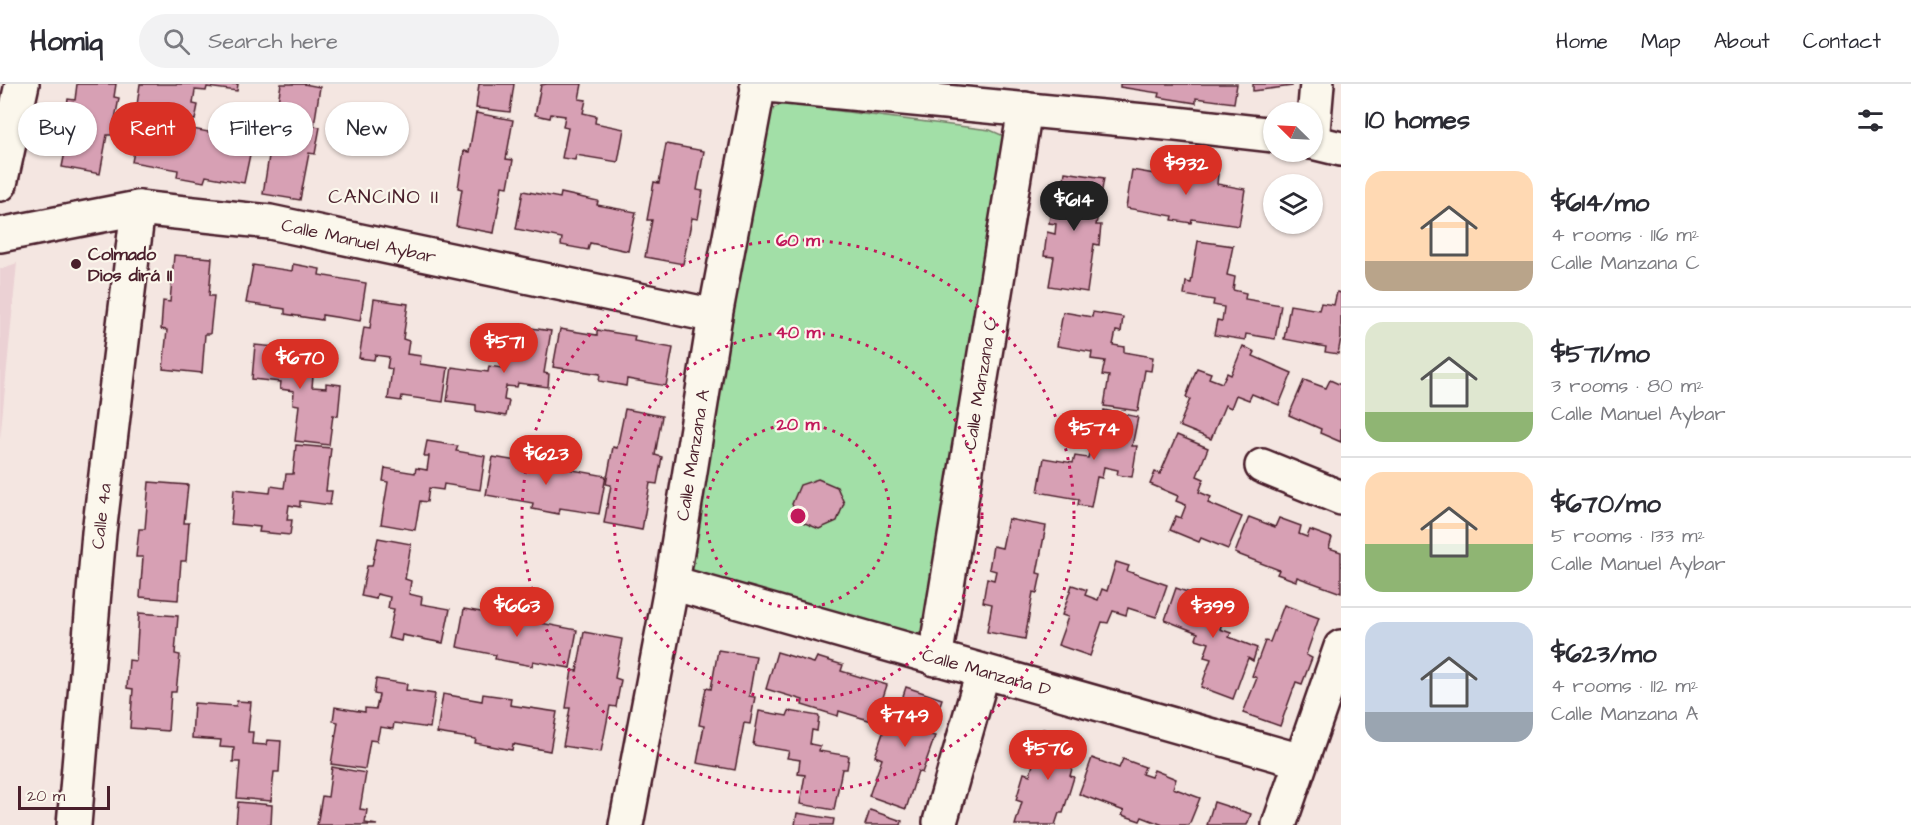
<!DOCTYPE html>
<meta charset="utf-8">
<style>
:root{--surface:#fff;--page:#f2f2f3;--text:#2b2b33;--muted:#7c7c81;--line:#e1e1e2;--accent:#d93025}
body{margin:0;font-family:"Architects Daughter",sans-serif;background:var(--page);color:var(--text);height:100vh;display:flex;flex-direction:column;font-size:22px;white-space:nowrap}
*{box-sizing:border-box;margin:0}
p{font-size:20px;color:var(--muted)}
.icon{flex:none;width:33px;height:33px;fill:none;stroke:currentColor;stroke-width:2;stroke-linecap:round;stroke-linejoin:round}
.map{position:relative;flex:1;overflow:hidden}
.drawer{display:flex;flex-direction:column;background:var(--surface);width:570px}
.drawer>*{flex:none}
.hud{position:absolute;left:18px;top:18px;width:570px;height:54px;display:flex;gap:12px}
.needle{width:39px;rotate:294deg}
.controls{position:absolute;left:1263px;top:18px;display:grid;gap:12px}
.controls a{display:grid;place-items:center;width:60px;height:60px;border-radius:50%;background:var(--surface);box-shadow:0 2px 4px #0004;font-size:30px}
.scale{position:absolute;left:18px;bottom:15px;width:92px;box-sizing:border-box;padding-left:6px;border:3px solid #4a1f2b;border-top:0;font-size:16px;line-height:21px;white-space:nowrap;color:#4a1f2b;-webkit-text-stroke:4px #fbf7ec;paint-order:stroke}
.price{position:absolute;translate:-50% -51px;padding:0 14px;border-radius:21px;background:var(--accent);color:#fff;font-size:20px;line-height:39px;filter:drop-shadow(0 2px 3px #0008)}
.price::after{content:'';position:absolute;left:50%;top:36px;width:18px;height:14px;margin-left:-9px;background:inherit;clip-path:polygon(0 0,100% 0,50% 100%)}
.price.current{background:#222;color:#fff}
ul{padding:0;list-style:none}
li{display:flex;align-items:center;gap:18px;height:150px;padding:0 24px}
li+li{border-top:2px solid var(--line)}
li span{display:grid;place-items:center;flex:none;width:168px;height:120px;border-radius:18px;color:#555}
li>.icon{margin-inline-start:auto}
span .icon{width:72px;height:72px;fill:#fffc;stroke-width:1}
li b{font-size:26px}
h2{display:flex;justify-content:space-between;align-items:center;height:72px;padding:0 24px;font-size:26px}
.pill{padding:0 21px;border-radius:27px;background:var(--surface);box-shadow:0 2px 4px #0004;font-size:21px;line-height:54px}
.pill.current{background:var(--accent);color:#fff}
header{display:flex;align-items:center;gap:36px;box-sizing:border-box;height:84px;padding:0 30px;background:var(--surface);border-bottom:2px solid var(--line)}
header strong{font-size:28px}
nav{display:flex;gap:33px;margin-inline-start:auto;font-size:21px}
.search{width:420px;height:54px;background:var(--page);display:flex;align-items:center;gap:15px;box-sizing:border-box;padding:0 21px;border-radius:33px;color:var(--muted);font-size:22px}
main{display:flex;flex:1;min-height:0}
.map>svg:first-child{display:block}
.built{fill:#ebd1d4}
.green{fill:#a2dfa7;stroke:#767f69;stroke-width:1.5}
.building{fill:#d7a0b4;stroke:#4a1f2b;stroke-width:1.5}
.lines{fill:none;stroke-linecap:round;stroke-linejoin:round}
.minor-casing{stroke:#4a1f2b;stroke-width:38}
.minor{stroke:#fbf7ec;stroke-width:33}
.ring{fill:none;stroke:#c2185b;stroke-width:3;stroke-dasharray:3 6}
.poi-dot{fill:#4a1f2b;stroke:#fbf7ec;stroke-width:2}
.labels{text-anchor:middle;stroke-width:4.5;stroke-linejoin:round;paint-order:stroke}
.street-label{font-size:18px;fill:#4a1f2b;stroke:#fbf7ec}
.poi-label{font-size:18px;font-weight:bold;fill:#4a1f2b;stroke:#fbf7ec;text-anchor:start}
.neighbourhood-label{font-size:20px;letter-spacing:1.5px;fill:#4a1f2b;stroke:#fbf7ec}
.centre{fill:#c2185b;stroke:#fbf7ec;stroke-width:3}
.ring-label{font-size:18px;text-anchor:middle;font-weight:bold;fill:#c2185b;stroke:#fbf7ec;stroke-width:4.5;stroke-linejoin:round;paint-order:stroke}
</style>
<header>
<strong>Homiq</strong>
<div class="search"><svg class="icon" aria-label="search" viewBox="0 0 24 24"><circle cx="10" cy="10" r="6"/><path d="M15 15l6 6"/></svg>Search here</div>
<nav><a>Home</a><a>Map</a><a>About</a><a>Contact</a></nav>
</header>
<main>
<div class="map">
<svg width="1341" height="741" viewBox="0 0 1341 741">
<rect width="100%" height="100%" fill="#f4e6e1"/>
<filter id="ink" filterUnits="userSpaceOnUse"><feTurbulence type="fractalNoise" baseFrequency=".0167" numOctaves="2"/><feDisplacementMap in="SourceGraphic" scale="12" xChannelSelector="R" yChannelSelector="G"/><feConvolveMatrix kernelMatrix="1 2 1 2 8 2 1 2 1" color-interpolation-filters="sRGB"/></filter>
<g filter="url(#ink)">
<!-- built -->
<path class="built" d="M17 179 0 356V185Z"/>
<!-- green -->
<path class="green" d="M784 20 990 46 1006 53 926 545 918 550 909 551 691 488 761 43C765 29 770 24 784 20Z"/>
<!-- building -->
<g class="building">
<path d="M77 0H116L114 13 119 14 112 51H107L100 90 62 83 70 43H63L68 15 75 16Z"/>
<path d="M140 0H238L237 7 207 3 206 7 195 6 193 20 198 21 195 36 165 30 166 25 137 21Z"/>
<path d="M281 0H304L320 3 314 42 320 43 315 70 309 69 300 116 263 110 269 72 264 71 271 35H275Z"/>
<path d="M479 0H514L510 28 476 24Z"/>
<path d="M547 0H582L579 15 586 16 583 29 596 32 595 39 624 45 618 78 576 71 575 76 562 74 568 44 563 43 565 32 551 30 550 34 535 31 541 1Z"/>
<path d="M1120 0H1237L1234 19 1196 14V19L1158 13 1159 9 1120 3Z"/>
<path d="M1253 0H1292V2L1253 7Z"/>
<path d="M476 29 513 36 506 75 513 76 508 103 502 102 494 149 456 142 462 105 458 104 464 67 469 68Z"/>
<path d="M139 40 176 47 177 42 214 49 213 54 252 61 244 99 206 92 204 98 177 93 178 86 132 78Z"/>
<path d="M666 60 704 67 697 106 703 107 698 135 692 134 683 180 645 173 652 136H647L654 98 659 99Z"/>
<path d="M1162 81 1186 85 1184 92 1193 94 1195 87 1218 90 1217 100 1245 105 1239 142 1192 135 1191 139 1172 136 1173 132 1126 124 1132 86 1161 91Z"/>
<path d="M1065 88 1104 94 1096 141H1101L1099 161 1094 160 1087 208 1049 202 1054 173 1044 172 1047 148 1055 150 1056 140 1049 139 1052 115 1061 117Z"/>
<path d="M523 107 560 114 561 109 598 117 597 121 636 128 628 167 590 159 588 166 561 161 562 154 516 145Z"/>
<path d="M1198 157 1233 162 1227 191 1235 193 1233 206 1246 209 1245 215 1281 221 1275 255 1246 250 1245 256 1214 251 1217 236 1222 237 1224 223 1213 221 1214 216 1184 211 1186 198 1191 199Z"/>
<path d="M174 171 212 174 209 212H214L210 250H205L202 289 163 285 167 246 161 245 163 217 170 218Z"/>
<path d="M293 180 320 185 319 191 366 199 360 237 322 231V236L285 230V225L246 219 253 181 292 187Z"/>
<path d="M1337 208 1341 209V254L1338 270 1325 268 1326 263 1284 255 1290 221 1319 226 1321 219 1334 221Z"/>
<path d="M374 215 408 220 403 255 409 257 407 270 421 272 420 280 448 284 443 318 402 312 401 317 388 315 392 285 387 284 389 273 375 271 374 276 359 274 364 243 370 244Z"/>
<path d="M1063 228 1092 233 1093 228 1123 233 1121 248 1116 247 1113 261 1124 263V268L1153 273 1151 287 1145 286 1138 327 1104 322 1109 292 1102 291 1105 277 1091 275 1092 268 1057 262Z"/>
<path d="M517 242 551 247 544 289 549 290 548 303 518 299 517 303 506 302 504 316 509 317 506 332 476 327V321L447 317 452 283 488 288 489 282 502 284 505 270 512 271Z"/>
<path d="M560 245 597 251V246L635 252 634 257 673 264 666 302 627 295 626 302 599 297 600 290 553 283Z"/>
<path d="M298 259 311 261 308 291 313 292 312 303 326 304V299L341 301 338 332 333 331 329 361 295 357 299 321 293 320 294 307 280 305 281 298 252 295 255 261 297 265Z"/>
<path d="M1243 262 1255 268 1253 272 1292 289 1279 321 1252 310 1249 316 1236 311 1231 324 1225 321 1211 355 1179 342 1190 315 1186 313 1197 284 1211 289 1209 294 1222 299 1227 289 1231 291Z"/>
<path d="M1304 296 1326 304 1330 296 1341 301V358L1320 349 1321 345 1289 331Z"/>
<path d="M625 325 662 332 655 371 662 373 657 400 650 399 642 446 604 439 611 401 606 400 613 363 617 364Z"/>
<path d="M1104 326 1138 333 1132 362H1137L1132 393 1117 391 1118 386 1104 383 1102 394 1097 393 1091 423 1078 421 1079 415 1038 408 1044 374 1073 379 1075 372 1088 374 1091 361 1097 362Z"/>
<path d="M1177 351 1208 364 1197 392 1204 395 1199 408 1211 413 1208 419 1242 433 1228 465 1201 454 1199 458 1170 446 1176 432 1181 434 1186 421 1176 417 1178 412 1150 400 1155 388 1160 390Z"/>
<path d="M427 357 458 362 456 367 485 372 480 406 444 400 443 406 429 404 427 418 420 417 415 446 381 440 388 398 383 397 385 384 415 389 416 384 427 386 429 372H424Z"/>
<path d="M296 361 331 364 326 407H332L330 421 300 417V423L289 421 287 436H292L290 451 259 448 260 443 231 440 234 405 270 409 271 402 284 404 286 390H293Z"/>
<path d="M493 373 530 379 531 374 568 381 567 385 606 392 599 430 560 424 559 430 532 425 533 419 486 411Z"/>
<path d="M818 395 837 403 844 419 837 437 819 445 800 437 792 420 800 401Z"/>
<path d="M149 398 188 401 184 439H189L186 477H181L178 516 140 513 143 473H136L139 445H145Z"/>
<path d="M1249 433 1275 443 1279 434 1301 442 1299 450 1307 453 1310 446 1332 454 1329 464 1341 468V509L1297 493 1296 497 1277 490 1279 486 1235 469Z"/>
<path d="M1008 435 1046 442 1037 489 1041 490 1037 509 1033 508 1025 555 987 548 992 520 983 518 987 494 994 496 996 487 989 485 993 462 1002 464Z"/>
<path d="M378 454 411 460 405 495 411 497 409 510 422 513 421 520 450 525 443 559 402 551 401 557 388 554 394 525 388 524 390 513 377 510 376 515 361 512 367 482H372Z"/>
<path d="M1116 478 1129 482 1127 487 1167 501 1156 533 1128 524 1126 531 1113 527 1108 539 1102 538 1090 572 1058 561 1068 533 1062 531 1072 501 1087 506 1085 511 1098 516 1102 505 1107 507Z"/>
<path d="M1176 504 1204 514 1206 509 1235 519 1230 533 1225 532 1220 545 1231 549 1229 553 1257 564 1253 577 1248 574 1233 615 1201 603 1211 575 1204 573 1209 559 1196 555 1198 549 1165 536Z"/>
<path d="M1284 521 1319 534 1306 571 1312 574 1302 600 1296 598 1280 642 1243 629 1257 594 1252 592 1265 557 1270 558Z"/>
<path d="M464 525 503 532 505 526 531 531 530 537 577 546 570 584 533 577 532 582 495 575 496 571 457 563Z"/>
<path d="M139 529 178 532 175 570 180 571 176 608H171L168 647 130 644 133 605 127 604 129 576 136 577Z"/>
<path d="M584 548 622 555 615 594 621 596 616 623 610 622 601 668 563 662 570 624H566L572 586 577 587Z"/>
<path d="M718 566 756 572 749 612 755 613 750 640 744 639 735 686 697 679 704 642 699 641 706 604 711 605Z"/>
<path d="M777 568 814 579 817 573 843 581 841 587 887 601 875 638 839 627 838 632 802 621 803 616 766 605Z"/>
<path d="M376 595 407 600 406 606 435 610 430 644 394 639 393 645 380 643 377 657 370 656 365 685 331 680 338 638 333 637 335 623 365 628V624L376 625 379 611 374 610Z"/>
<path d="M906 603 942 615 930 651 935 652 922 689 918 687 906 725 869 712 882 675 875 672 884 646 891 648Z"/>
<path d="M443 610 482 617 483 610 511 614 510 621 557 628 550 667 513 660 512 666 475 659 476 655 437 649Z"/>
<path d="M237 617 251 618 248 648H253L252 660 266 661 267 656 281 657 279 688H274L271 717 237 714 240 678H233L234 664 220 663 221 656 192 654 194 619 236 622Z"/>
<path d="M759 627 787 632 789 627 819 632 817 647 812 646 810 660 820 662 819 667 849 672 847 685H842L834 726 800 720 805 691 798 690 800 676 787 674 789 667 753 661Z"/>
<path d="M1043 645 1080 656 1070 692 1074 693 1063 729H1059L1055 741H1015L1022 718 1016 716 1024 689 1030 691Z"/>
<path d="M1092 674 1119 684 1123 675 1145 683 1142 690 1151 693 1154 686 1176 695 1173 704 1200 714 1189 741H1163L1142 733 1140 737 1122 731 1124 727 1079 710Z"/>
<path d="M332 683 366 689 360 725 367 726 365 739 377 741H317L322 712 328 713Z"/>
<path d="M238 718 272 721 271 741H236Z"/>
<path d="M1214 718 1251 730 1247 741H1207Z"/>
<path d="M870 726 902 737 901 741H865Z"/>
<path d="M797 729 834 735 833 741H795Z"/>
</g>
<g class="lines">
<defs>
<g id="minor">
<path d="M757 0 1176 40 1274 51"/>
<path d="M1312 58 1317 0"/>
<path d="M1312 58 1341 65"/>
<path d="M0 100 22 0"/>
<path id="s1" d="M0 151 138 124 270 138 715 232"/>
<path d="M1262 382 1341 414"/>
<path id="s2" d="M672 499 1301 677"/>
<path id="s3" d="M935 575 1025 25"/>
<path d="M940 738 983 588"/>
<path id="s4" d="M74 741 99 449 138 124"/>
<path id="s5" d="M626 741 672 499 715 232 759 0"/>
<path d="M1279 741 1341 563"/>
</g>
</defs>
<!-- minor casing -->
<use href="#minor" class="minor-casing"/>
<!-- minor -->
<use href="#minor" class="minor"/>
</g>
</g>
<!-- distance rings -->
<g class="ring">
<circle cx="798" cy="432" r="92"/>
<circle cx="798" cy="432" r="184"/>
<circle cx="798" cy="432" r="276"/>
</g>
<!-- markers -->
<circle class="poi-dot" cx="76" cy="180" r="6"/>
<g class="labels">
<!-- street labels -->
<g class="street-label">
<text dy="6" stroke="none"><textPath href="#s1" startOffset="364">Calle Manuel Aybar</textPath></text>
<text dy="6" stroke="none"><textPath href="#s3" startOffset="279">Calle Manzana C</textPath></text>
<text dy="6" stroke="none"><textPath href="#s5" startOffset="376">Calle Manzana A</textPath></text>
<text dy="6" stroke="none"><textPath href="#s4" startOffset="310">Calle 4a</textPath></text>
<text dy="6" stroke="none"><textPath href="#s2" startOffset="327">Calle Manzana D</textPath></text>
</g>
<!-- poi labels -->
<g class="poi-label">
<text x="88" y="176">Colmado<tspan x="88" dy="21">Dios dirá II</tspan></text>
</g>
<!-- neighbourhood labels -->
<g class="neighbourhood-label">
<text x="384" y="119">CANCINO II</text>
</g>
</g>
<circle cx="798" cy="432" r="9" class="centre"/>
<g class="ring-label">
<text x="798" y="162">60 m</text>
<text x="798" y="254">40 m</text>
<text x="798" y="346">20 m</text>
</g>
</svg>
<div class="controls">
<a><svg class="needle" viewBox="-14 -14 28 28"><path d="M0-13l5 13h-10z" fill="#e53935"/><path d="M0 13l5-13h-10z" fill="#7c7c81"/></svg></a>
<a><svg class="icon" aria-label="layers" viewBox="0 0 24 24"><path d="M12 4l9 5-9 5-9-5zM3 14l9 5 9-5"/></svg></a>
</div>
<div class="scale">20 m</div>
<b class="price" style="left:1186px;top:112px">$932</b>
<b class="price current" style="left:1074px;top:148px">$614</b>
<b class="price" style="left:504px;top:290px">$571</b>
<b class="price" style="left:300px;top:306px">$670</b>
<b class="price" style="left:1094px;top:377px">$574</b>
<b class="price" style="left:546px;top:402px">$623</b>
<b class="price" style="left:517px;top:554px">$663</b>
<b class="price" style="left:1213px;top:555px">$399</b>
<b class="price" style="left:905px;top:664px">$749</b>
<b class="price" style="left:1048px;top:697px">$576</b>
<div class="hud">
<a class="pill">Buy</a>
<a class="pill current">Rent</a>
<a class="pill">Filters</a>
<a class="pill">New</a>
</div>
</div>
<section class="drawer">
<h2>10 homes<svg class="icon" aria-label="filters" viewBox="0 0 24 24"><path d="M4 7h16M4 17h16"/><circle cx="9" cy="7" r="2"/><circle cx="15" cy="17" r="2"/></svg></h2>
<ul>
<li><span style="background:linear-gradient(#ffd9b3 75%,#b9a48a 0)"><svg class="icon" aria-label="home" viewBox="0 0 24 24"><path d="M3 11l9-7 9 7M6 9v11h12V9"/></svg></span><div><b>$614/mo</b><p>4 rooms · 116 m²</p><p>Calle Manzana C</p></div></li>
<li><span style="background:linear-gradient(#dfe7d0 75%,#8fb573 0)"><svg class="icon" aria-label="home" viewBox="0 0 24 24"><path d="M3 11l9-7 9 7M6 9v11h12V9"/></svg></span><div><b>$571/mo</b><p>3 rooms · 80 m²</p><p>Calle Manuel Aybar</p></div></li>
<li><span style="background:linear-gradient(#ffd9b3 60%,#8fb573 0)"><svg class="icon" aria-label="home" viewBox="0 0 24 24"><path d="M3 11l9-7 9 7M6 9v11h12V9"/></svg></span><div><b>$670/mo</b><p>5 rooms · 133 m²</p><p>Calle Manuel Aybar</p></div></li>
<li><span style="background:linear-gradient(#c9d6e8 75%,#9aa5b1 0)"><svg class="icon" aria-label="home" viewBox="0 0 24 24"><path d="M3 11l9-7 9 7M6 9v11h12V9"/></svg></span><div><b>$623/mo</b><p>4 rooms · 112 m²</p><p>Calle Manzana A</p></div></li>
</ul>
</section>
</main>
